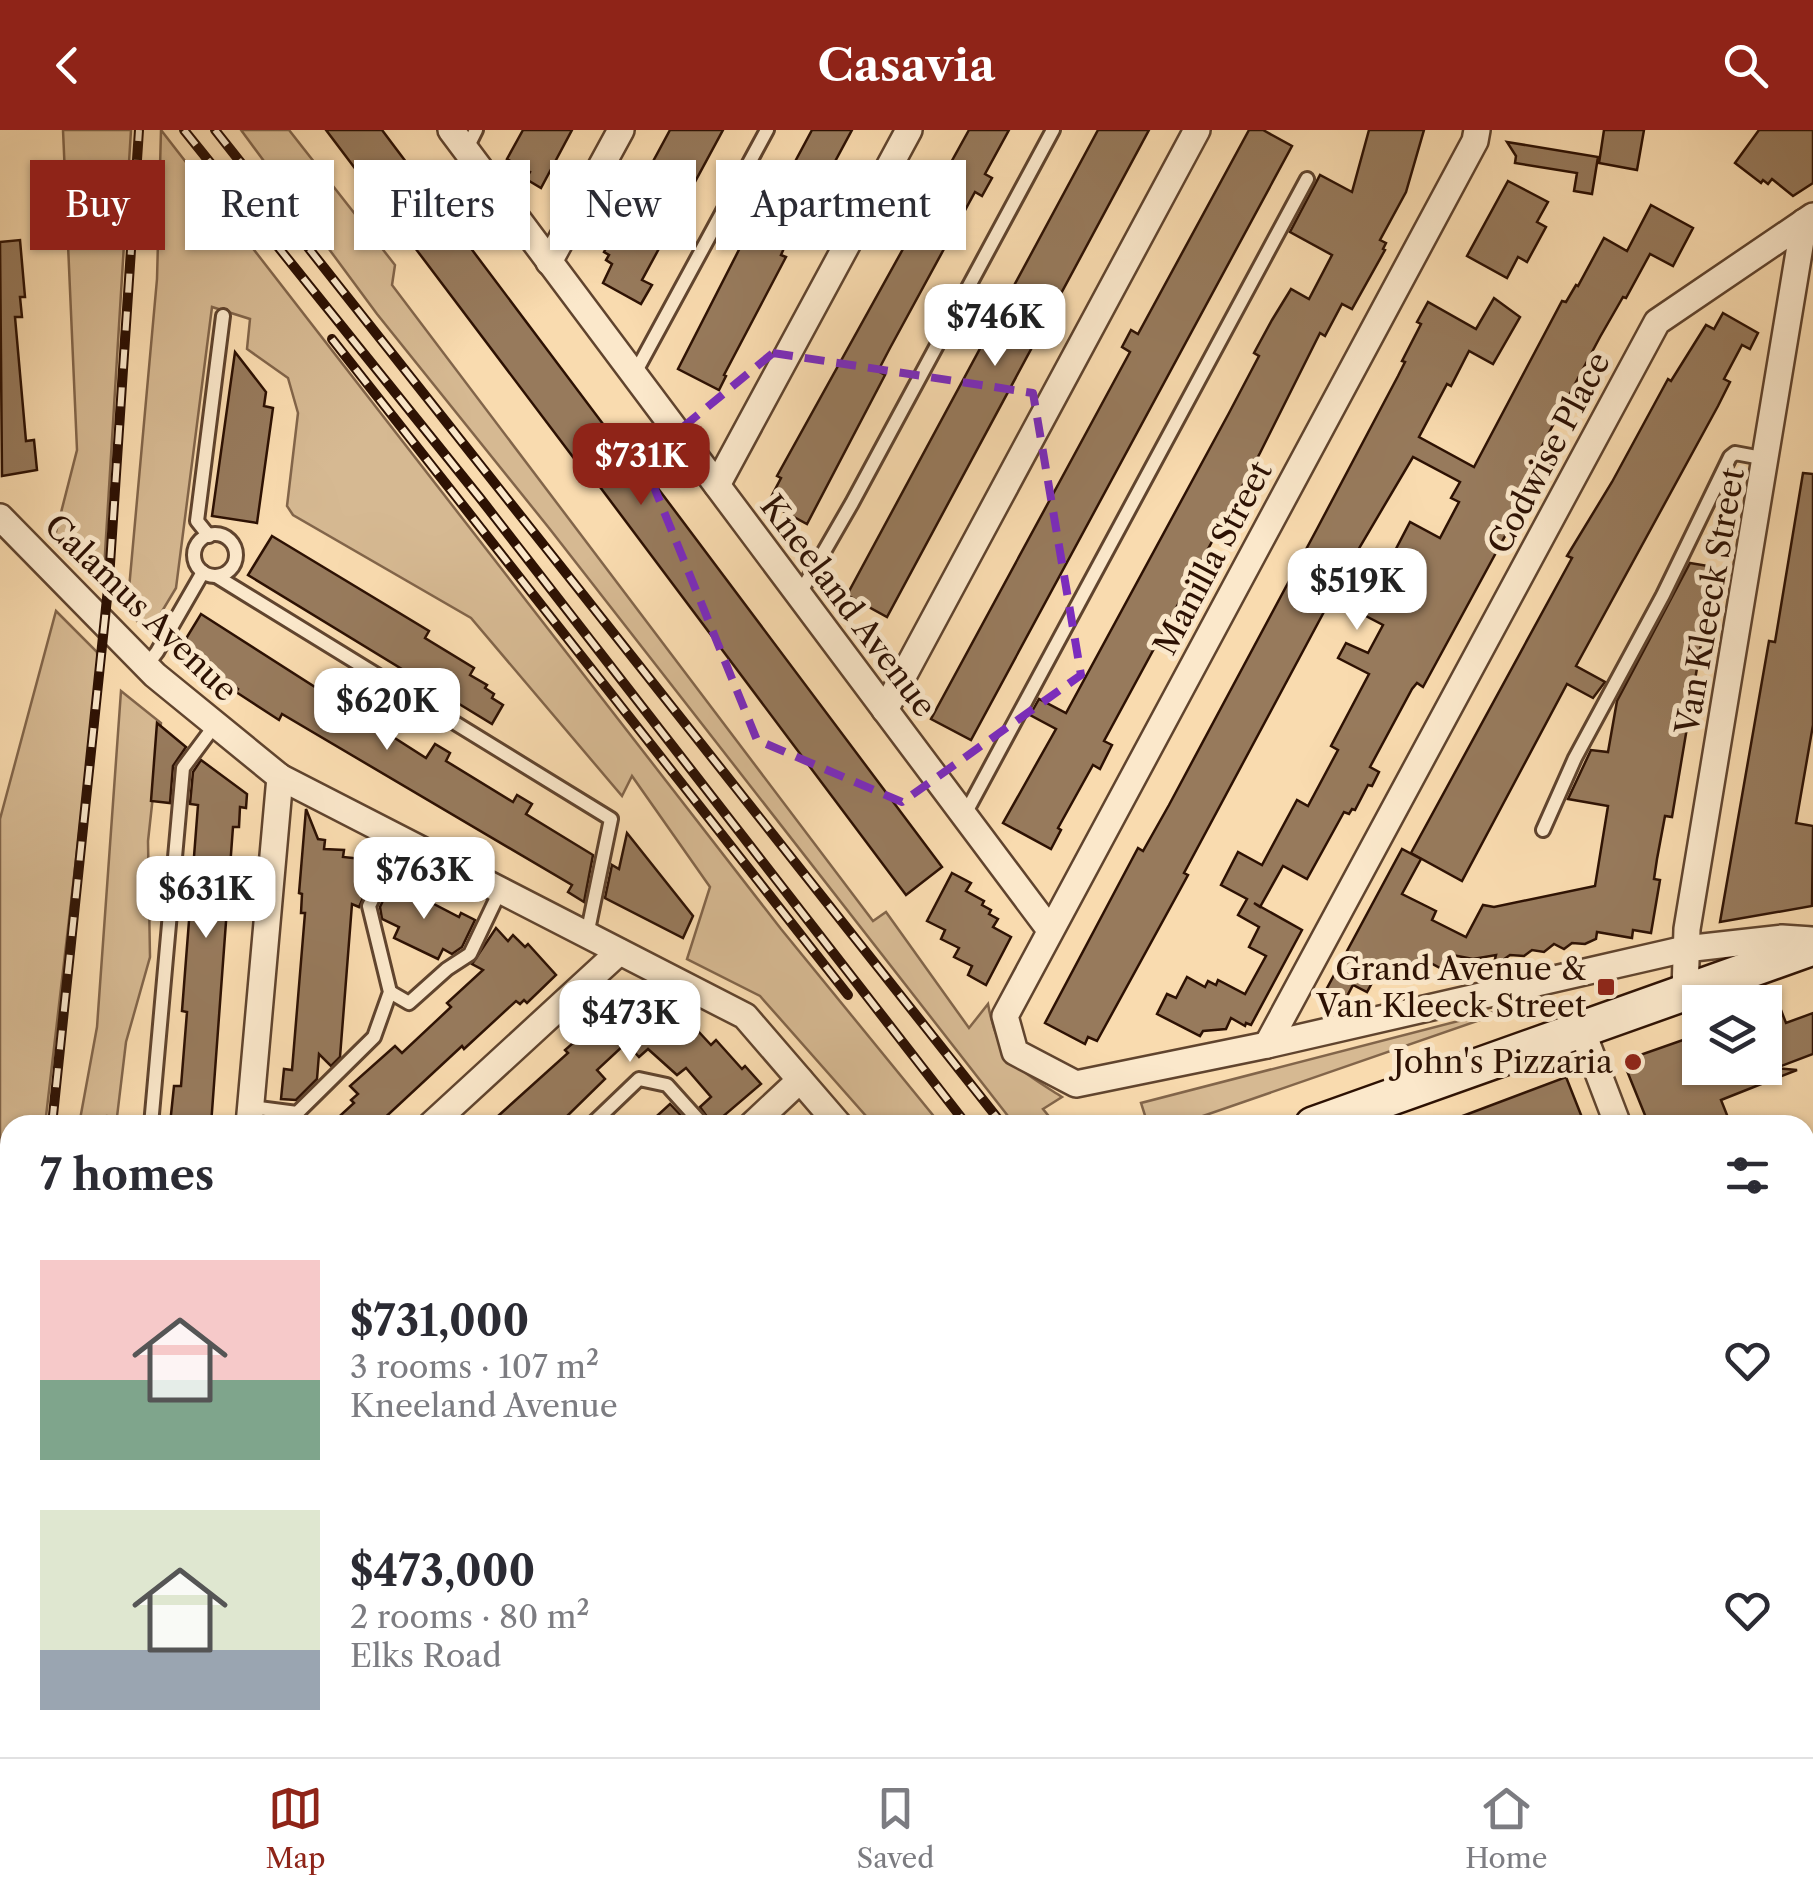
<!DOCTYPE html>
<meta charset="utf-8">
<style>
:root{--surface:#fff;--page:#f7f7f7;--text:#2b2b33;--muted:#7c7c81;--line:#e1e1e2;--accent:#8f2418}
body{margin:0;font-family:"Libre Caslon Text",serif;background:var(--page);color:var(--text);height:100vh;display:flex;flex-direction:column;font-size:38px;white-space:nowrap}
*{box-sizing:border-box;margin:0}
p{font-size:32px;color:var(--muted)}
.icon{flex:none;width:55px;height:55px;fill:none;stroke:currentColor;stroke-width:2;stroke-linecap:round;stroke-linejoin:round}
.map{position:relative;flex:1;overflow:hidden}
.sheet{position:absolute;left:0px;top:985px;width:1815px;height:642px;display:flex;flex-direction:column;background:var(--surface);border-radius:30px 30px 0 0;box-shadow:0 2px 8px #0004}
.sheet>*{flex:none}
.top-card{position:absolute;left:30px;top:30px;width:1000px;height:90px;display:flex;gap:20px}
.buttons{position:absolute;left:1682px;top:855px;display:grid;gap:20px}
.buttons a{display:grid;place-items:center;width:100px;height:100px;border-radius:0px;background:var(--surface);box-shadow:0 2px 8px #0004;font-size:50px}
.price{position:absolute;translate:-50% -85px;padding:0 22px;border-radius:20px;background:#fff;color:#222;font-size:32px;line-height:65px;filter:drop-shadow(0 2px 5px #0008)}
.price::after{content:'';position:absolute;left:50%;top:60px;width:30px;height:22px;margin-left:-15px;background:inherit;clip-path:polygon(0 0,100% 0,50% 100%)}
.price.current{background:var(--accent);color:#fff}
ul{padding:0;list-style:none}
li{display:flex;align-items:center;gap:30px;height:250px;padding:0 40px}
li span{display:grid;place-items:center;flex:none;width:280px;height:200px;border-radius:0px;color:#555}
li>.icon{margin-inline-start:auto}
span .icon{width:120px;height:120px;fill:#fffc;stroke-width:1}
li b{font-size:42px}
h2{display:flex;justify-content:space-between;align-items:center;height:120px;padding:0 40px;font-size:42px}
.pill{padding:0 35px;border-radius:0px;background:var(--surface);box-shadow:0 2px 8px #0004;font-size:35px;line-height:90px}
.pill.current{background:var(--accent);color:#fff}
header{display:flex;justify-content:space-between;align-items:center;height:130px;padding:0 40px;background:var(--accent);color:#fff;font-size:45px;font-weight:700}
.tab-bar{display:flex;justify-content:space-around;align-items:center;height:140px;border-top:2px solid var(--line);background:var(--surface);font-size:28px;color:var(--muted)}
.tab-bar a{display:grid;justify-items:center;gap:5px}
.tab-bar .current{color:var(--accent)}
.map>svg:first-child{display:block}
.green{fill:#d6b992;stroke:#82654a;stroke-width:2.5}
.building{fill:#977a5c;stroke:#2d1103;stroke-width:2.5}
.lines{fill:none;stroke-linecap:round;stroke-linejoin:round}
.service-casing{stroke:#60442e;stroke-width:18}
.minor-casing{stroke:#60442e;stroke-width:30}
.tertiary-casing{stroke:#60442e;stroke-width:38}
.secondary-casing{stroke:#2d1103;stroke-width:40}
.service{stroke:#fbe8cb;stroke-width:12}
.minor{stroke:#fbe8cb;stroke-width:25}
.tertiary{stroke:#fbe8cb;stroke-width:32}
.secondary{stroke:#fbe8cb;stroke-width:35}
.rail-casing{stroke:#2d1103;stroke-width:10}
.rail{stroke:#fbe8cb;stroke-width:6;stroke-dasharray:19;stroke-linecap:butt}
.marked{fill:none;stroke:#7b2cbf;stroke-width:8;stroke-dasharray:20 12;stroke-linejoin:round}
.poi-dot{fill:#8f2418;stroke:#fbe8cb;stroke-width:4}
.labels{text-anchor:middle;stroke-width:10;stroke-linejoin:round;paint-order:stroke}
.street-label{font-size:32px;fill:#2d1103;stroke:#fbe8cb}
.poi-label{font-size:32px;fill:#2d1103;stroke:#fbe8cb;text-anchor:end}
</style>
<header><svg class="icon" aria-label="back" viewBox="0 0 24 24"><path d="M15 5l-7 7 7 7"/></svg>Casavia<svg class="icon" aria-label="search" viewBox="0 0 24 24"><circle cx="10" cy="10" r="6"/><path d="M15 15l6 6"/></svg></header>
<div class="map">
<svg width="1813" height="1627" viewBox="0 0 1813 1627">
<rect width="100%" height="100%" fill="#f9dbaf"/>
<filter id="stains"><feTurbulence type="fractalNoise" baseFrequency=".002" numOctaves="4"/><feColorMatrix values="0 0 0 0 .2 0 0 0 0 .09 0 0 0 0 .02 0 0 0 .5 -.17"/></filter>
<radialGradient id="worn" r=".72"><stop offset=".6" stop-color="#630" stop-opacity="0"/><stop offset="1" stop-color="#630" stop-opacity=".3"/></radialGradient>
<!-- green -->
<g class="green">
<path d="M63 0H131L103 456 55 406 77 320Z"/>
<path d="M161 0 781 799 941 995H874L760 866 687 829 710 757 632 646 622 666 471 488 293 385 287 376 298 283 288 248 247 219 250 189 212 177 176 458 149 503 127 481 157 149Z"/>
<path d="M241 0H289L395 135 392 155 873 791 886 782 969 898 988 874C998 930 1017 938 1062 967L1043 979 1056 995H1015L549 398 377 184Z"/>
<path d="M56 481 97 522 98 541 45 995H10V1285L0 1367V689Z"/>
<path d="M121 561 161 593 148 711 150 827 126 912 117 987 107 986 106 995H79L97 897Z"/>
<path d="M1532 872 1177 995H1148L1141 973Z"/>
<path d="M10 1503V1618H34L33 1627H0V1570Z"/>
<path d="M1357 1618H1474L1482 1627H1367Z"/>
</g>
<!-- building -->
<g class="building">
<path d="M326 0H382L606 298 630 321 942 737 906 765 579 329 576 331Z"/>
<path d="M523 0H572L541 58 526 49 530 42 507 29Z"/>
<path d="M670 0H723L642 150 652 155 641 174 603 153 612 134 606 130 609 125 604 122Z"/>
<path d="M812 0H852L818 63 811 66 791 102 781 125 786 127 724 245 726 246 719 260 678 239 746 106 753 110Z"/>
<path d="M969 0H1009L985 44 992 48 982 66 975 62 890 218 878 241 885 245 807 394 768 373 781 348 777 346Z"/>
<path d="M1098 0H1149L887 487 847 465Z"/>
<path d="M1249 0H1263L1292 16 971 610 931 589 1130 222 1122 217 1131 200 1138 204Z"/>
<path d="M1369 0H1424L1406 62 1380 110 1386 113 1383 119 1385 120 1352 179 1342 174 1325 206 1320 203 1260 323 1104 611 1112 615 1100 639 1093 635 1058 698 1061 700 1051 719 1003 693 1056 599 1030 585 1039 569 1066 583 1229 283 1259 226 1254 223 1272 190 1291 159 1309 169 1332 125 1290 102 1320 45 1352 62Z"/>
<path d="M1604 0H1644L1637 40 1599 33Z"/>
<path d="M1759 0H1813V53L1793 66 1772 49 1768 54 1763 50 1761 53 1735 33Z"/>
<path d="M1507 12 1598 27 1592 64 1574 61 1577 43 1515 33 1516 26Z"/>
<path d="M1508 51 1548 72 1537 92 1546 97 1527 132 1518 127 1507 148 1467 126Z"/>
<path d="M1651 75 1693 98 1673 136 1650 124 1626 168 1623 167 1600 207 1528 342 1533 345 1519 371 1523 373 1423 557 1417 553 1412 559 1370 637 1379 642 1372 656 1368 655 1355 680 1352 679 1349 684 1344 682 1307 749 1283 736 1260 777 1254 773 1302 800 1251 895 1246 893 1245 896 1231 888 1226 899 1203 901 1200 906 1157 884 1167 864 1176 868 1187 847 1205 857 1208 851 1216 855 1218 850 1245 864 1266 826 1249 817 1259 797 1238 785 1247 769 1221 755 1238 722 1262 735 1297 670 1308 676 1338 620 1331 616 1369 544 1338 528 1346 513 1368 523 1383 495 1362 484 1410 392 1440 408 1459 372 1451 368 1460 352 1413 327 1348 437 1184 743 1188 745 1097 911 1088 907 1085 914 1045 893 1138 718 1143 721 1169 675 1318 397 1398 246 1405 232 1402 231 1421 194 1417 192 1428 172 1476 199 1494 168 1520 187 1493 234 1469 221 1451 256 1447 254 1419 307 1474 337 1562 171 1566 172 1576 155 1578 156 1604 108 1627 121Z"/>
<path d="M20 110 25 167H20L22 187H15L26 311 34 310 37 340 2 346 0 112Z"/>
<path d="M1723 183 1758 203 1750 219 1742 215 1724 249 1730 252 1718 276 1576 536 1605 552 1593 568 1567 554 1462 751 1411 723 1572 428 1567 426 1612 352 1668 249 1671 251 1706 195 1714 199Z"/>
<path d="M235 222 266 262 264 276 273 278 257 393 212 386Z"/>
<path d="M1803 343 1813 344V595L1796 693 1813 696 1812 776 1720 792 1769 511 1775 512Z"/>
<path d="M272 406 429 501 425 508 474 538 470 545 487 555 485 558 494 564 492 568 503 575 492 594 248 445Z"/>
<path d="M1690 433 1714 437 1672 687 1665 686 1657 729 1654 749 1660 750 1651 803 1633 800 1632 808 1597 802 1596 809 1585 814 1572 813 1564 819 1554 814 1544 822 1532 820 1524 826 1510 825 1493 837 1496 825 1473 829 1452 825 1444 840 1419 827 1415 835 1408 831 1403 841 1384 831 1367 862 1353 855 1345 870 1326 860 1402 719 1421 729 1402 764 1436 781 1432 790 1466 807 1483 775 1494 777 1595 756 1608 676 1568 669 1591 620 1608 622 1617 571Z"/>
<path d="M201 484 426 628 435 614 450 623 446 631 513 672 517 665 532 674 526 684 593 725 584 772 568 762 572 755 282 584 279 590 236 562 238 559 212 540 179 520Z"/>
<path d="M157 593 186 617 173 636 170 673 151 671Z"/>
<path d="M201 630 247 664 246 678 240 677 239 697H233L211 995H183L170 994 174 956H181L187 882 182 881 198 675 190 674 193 642Z"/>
<path d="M306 679 318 709 325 710 324 719 344 720 343 727 362 729 366 735 377 737 359 777 352 774 340 927 331 936 319 924 317 949 296 970 281 969 284 939 292 940 297 880 305 783H301L302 764 299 763Z"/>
<path d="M627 703 693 786 683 808 605 768 612 735 619 739Z"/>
<path d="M952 743 971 753 966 761 984 771 982 775 991 780 989 784 998 789 993 797 1011 807 986 855 968 845 972 836 954 827 959 818 941 809 945 800 927 791Z"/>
<path d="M393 749 408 757 407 760 459 787 461 783 475 790 462 817 452 824 443 819 438 829 394 808 399 797 382 789 380 777Z"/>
<path d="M496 798 508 811 513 805 525 817 528 814 556 845 527 873 524 870 520 874 516 871 464 919 462 916 377 995H330L354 973 351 970 358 964 350 956 395 916 402 923 451 877 447 873 483 840 472 834Z"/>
<path d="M624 862 631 870 634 867 641 874 643 872 656 886 661 882 674 896 680 891 693 906 698 901 711 915 716 910 742 939 745 936 761 954 713 995 700 977 711 967 686 938 677 945 648 919 639 927 626 913 597 940 605 949 558 995H488L568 923 565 920 580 907 577 904Z"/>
<path d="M1779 875 1786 893 1813 883V924L1776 938 1797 940 1721 970 1731 995H1649L1623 931 1700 904V938H1765V880Z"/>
<path d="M1566 947 1585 995H1445L1444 993Z"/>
<path d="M670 974 690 995H647Z"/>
</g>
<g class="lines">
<defs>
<g id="service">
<path d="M466 20 476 0"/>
<path d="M634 245 767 0"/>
<circle cx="215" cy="425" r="21"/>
<path d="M209 406 197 391 223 186"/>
<path d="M216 446 611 689 587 805"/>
<path d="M799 465 852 373 1053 0"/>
<path d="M146 536 157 522 203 442"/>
<path d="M964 686 1307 49"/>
<path d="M1543 700 1575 628 1663 465 1730 327 1735 323 1767 329"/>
<path d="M390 862 409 873 447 839 470 824 500 761"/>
<path d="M251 977 297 983 374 907 390 862 369 776 401 710"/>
<path d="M151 995 183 638 215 595"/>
<path d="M591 995 639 949 667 955 703 995"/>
<path d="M86 1627 88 1618"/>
<path d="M288 1627 290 1618"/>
</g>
<g id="minor">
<path d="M451 0 1050 800"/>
<path d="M1477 0 1475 11 1005 886 1015 922 1076 954 1267 915 1685 819 1782 808 1813 810"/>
<path d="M549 132 621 0"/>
<path d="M717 355 909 0"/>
<path d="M0 387 155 545 280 647 745 886 839 995"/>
<path d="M885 580 1197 0"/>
<path d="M1685 861 1687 799 1804 92"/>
<path d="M1581 898 1618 995"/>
<path d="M1267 915 1657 192 1813 86"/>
<path d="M249 995 280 647"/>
<path d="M431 995 619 822"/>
<path d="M752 995 800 950"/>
<path d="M1805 1081 1813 1078"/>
<path d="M1805 1332 1813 1329"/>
<path d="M1805 1479 1813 1500"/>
<path d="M1805 1584 1813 1581"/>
<path d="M691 1618 695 1627"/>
<path d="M954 1618 957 1627"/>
<path d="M1215 1618 1218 1627"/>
<path d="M186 1627 187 1618"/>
<path d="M1697 1627 1721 1618"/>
</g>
<path id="tertiary" d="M519 1618 520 1627"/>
<g id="secondary">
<path d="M1313 995 1813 817"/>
<path d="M445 1627 456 1618"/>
</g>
</defs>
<!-- service casing -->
<use href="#service" class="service-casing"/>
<!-- minor casing -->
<use href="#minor" class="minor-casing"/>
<!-- tertiary casing -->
<use href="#tertiary" class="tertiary-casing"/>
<!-- secondary casing -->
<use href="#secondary" class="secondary-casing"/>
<!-- service -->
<use href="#service" class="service"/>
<!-- minor -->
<use href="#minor" class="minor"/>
<!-- tertiary -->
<use href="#tertiary" class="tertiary"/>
<!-- secondary -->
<use href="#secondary" class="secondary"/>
<defs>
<g id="rail">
<path d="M184 0 480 368 967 995"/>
<path d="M215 0 1003 995"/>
<path d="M332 209 848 865"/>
<path d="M52 995 109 449 139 0"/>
<path d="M0 1440 10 1367"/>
<path d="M1503 1618 1511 1627"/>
<path d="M1537 1618 1546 1627"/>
</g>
</defs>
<!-- rail casing -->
<use href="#rail" class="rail-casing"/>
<!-- rail -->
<use href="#rail" class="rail"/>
</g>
<!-- marked area -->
<path class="marked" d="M773 223 1033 263 1081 545 902 672 757 610 643 330Z"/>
<!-- markers -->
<g class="poi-dot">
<rect x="1596" y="847" width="20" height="20" rx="5"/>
<circle cx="1633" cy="932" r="10"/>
</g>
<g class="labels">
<!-- street labels -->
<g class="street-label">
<text transform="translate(1549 323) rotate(-62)" y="11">Codwise Place</text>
<text transform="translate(1213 428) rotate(-62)" y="11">Manilla Street</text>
<text transform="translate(1710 471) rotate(-80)" y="11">Van Kleeck Street</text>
<text transform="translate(848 476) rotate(53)" y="11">Kneeland Avenue</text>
<text transform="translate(141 478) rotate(44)" y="11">Calamus Avenue</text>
</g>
<!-- poi labels -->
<g class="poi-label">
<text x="1586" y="850">Grand Avenue &amp;<tspan x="1586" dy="37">Van Kleeck Street</tspan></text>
<text x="1613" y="943">John's Pizzaria</text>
</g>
</g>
<rect width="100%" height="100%" filter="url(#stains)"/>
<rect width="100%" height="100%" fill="url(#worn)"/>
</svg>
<div class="buttons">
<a><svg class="icon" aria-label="layers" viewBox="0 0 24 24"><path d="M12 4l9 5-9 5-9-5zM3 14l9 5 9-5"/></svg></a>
</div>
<b class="price" style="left:995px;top:239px">$746K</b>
<b class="price current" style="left:641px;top:378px">$731K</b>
<b class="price" style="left:1357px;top:503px">$519K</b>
<b class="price" style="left:387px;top:623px">$620K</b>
<b class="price" style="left:424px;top:792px">$763K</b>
<b class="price" style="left:206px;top:811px">$631K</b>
<b class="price" style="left:630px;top:935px">$473K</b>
<div class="top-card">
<a class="pill current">Buy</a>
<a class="pill">Rent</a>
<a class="pill">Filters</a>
<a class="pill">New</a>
<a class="pill">Apartment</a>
</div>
<section class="sheet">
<h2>7 homes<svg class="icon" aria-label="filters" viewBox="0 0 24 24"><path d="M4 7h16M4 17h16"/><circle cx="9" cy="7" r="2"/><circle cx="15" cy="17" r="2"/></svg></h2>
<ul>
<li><span style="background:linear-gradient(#f6c9c9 60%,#7fa58c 0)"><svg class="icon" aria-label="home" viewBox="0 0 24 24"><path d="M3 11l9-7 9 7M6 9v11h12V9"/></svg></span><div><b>$731,000</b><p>3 rooms · 107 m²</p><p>Kneeland Avenue</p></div><svg class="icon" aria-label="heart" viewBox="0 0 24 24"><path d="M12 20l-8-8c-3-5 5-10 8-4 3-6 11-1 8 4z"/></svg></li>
<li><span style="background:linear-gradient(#dfe7d0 70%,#9aa5b1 0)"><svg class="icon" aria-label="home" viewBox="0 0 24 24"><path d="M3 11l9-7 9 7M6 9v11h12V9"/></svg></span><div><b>$473,000</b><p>2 rooms · 80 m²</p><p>Elks Road</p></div><svg class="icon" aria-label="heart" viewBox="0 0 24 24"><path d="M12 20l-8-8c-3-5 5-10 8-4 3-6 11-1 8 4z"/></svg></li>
</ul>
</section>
</div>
<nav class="tab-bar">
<a class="current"><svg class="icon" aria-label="map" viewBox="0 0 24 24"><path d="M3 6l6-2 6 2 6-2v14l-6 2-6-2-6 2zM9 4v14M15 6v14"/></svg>Map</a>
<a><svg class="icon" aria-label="saved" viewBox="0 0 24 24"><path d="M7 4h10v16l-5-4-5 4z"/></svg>Saved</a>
<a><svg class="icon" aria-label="home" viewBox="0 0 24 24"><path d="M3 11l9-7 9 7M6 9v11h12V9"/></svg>Home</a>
</nav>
